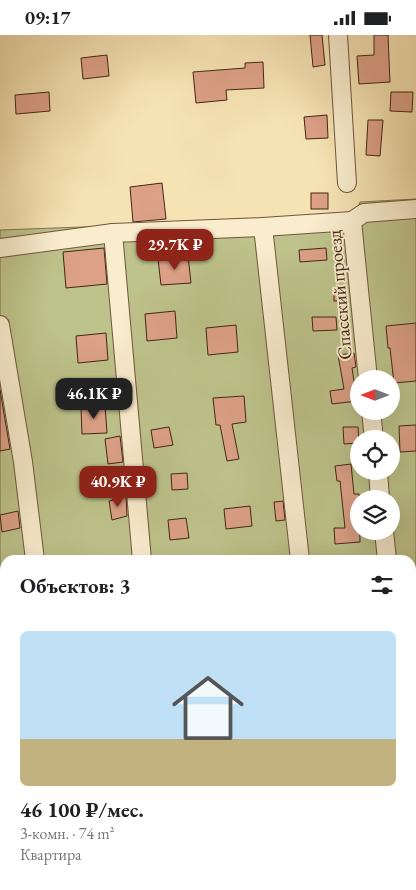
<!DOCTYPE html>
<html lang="ru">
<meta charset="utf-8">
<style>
:root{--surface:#fff;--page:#f6f6f6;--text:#202124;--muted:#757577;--line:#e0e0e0;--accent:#8f2418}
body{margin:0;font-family:"EB Garamond",serif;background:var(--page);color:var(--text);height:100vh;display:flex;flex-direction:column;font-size:19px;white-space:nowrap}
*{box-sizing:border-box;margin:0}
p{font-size:16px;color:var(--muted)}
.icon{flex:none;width:28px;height:28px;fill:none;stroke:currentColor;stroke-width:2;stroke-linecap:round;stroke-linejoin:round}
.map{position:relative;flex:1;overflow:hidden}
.side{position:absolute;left:0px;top:520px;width:416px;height:335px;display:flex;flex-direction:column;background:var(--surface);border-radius:15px 15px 0 0;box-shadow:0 5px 20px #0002}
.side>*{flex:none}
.needle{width:32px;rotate:270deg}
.fabs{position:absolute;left:350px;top:335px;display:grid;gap:10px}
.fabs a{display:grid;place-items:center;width:50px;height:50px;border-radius:50%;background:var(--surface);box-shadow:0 5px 20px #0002;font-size:25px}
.price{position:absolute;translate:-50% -42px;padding:0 11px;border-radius:10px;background:var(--accent);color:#fff;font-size:16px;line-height:32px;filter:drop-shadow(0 1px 2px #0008)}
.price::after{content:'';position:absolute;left:50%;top:30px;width:15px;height:11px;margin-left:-8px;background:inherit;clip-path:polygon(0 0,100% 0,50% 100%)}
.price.active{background:#222;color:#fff}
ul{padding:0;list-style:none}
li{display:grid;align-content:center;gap:10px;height:265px;padding:0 20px}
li+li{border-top:1px solid var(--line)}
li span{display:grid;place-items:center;height:155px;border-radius:8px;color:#555}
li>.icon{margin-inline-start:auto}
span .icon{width:90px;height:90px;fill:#fffc;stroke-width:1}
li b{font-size:21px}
h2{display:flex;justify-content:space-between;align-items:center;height:60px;padding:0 20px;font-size:21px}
.status{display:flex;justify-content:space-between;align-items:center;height:35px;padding:0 25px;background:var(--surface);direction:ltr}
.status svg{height:14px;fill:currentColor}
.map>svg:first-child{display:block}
.green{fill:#bec38b;stroke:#807450;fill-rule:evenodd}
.building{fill:#dca187;stroke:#432615}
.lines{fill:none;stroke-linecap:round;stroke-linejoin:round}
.street-casing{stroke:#70553c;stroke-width:20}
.street{stroke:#f9edce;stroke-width:18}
.labels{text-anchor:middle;stroke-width:4;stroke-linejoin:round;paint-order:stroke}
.street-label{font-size:19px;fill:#432615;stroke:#f9edce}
</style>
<div class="status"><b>09:17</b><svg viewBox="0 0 49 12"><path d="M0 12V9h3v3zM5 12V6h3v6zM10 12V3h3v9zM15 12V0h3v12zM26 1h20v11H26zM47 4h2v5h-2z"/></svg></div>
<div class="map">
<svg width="416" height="855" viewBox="0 0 416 855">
<rect width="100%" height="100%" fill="#f6e3b3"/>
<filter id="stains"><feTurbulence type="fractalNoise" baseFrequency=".004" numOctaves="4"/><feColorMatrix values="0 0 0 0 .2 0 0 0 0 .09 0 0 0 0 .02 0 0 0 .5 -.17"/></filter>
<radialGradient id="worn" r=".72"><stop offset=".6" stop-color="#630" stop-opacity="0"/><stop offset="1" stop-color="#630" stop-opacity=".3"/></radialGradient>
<!-- green -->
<g class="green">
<path d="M416 164V704L411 661V525H5V705L0 707V195L354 182 360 167ZM359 344H391V376H359ZM359 404H391V436H359ZM359 464H391V496H359Z"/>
<path d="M5 733V850H397L396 855H0V735Z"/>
</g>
<!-- building -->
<g class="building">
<path d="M310 0H322L325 30 313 32Z"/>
<path d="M374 0H388L390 47 359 49 357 21 374 20Z"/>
<path d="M107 20 109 41 83 44 81 23Z"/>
<path d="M263 27 264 53 226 55 227 65 196 68 193 37 245 33V28Z"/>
<path d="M49 57 50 76 16 79 15 60Z"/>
<path d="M391 57H413L412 77 390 76Z"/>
<path d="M327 80 328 103 306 104 304 82Z"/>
<path d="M368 85H383L380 121 366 120Z"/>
<path d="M162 148 166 184 133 187 130 152Z"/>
<rect x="311" y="158" width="17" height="16"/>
<path d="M104 213 107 249 66 253 63 217Z"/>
<path d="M326 213 327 225 300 227 299 215Z"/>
<path d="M188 221 191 248 161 250 158 224Z"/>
<rect x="334" y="253" width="12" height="13"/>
<path d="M175 276 177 303 147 306 145 279Z"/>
<path d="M312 282H336L337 295 313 296Z"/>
<path d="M416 288V346L394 348 390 313H388L386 291Z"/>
<path d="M236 290 238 317 208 320 206 293Z"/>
<path d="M106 298 108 325 78 328 76 301Z"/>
<path d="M354 318 356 332 352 333 357 366 332 369 330 356 344 354 338 320Z"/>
<path d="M0 355 10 414 0 416Z"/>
<path d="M244 361 246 387 232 389 239 424 227 426 220 390H216L213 363Z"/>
<path d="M105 371 107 398 82 399 81 373Z"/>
<path d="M416 390V416L400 417 399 391Z"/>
<path d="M169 392 173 410 154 413 151 395Z"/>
<path d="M343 392H358L359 408 344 409Z"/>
<path d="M120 401 123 427 108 429 105 404Z"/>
<path d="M351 429 354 459H359L360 507 335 509 334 493H345L340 446H337L335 431Z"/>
<path d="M187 438 188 454 172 455 171 439Z"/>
<path d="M126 462 127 481 112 485 109 466Z"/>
<path d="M283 466 285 485 276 486 274 467Z"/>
<path d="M250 471 252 491 226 494 224 474Z"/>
<path d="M18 476 20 493 2 497 0 480Z"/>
<path d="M186 483 189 503 170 505 168 485Z"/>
</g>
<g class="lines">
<defs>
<g id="street">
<path d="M338 0 347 148"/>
<path d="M263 192 300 525"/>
<path d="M113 198 142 525"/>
<path d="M0 213 113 198 263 192 352 186"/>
<path d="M0 290 23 427 35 525"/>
<path d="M368 344 352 186 364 178 416 174"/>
<path d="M371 376 374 404"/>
<path d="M378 436 380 464"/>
<path d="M384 496 387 525"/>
<path d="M411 691 416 692"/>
<path d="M0 713 5 711"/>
<path d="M175 855V850"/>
<path d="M368 855 369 850"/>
</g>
</defs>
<!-- street casing -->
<use href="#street" class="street-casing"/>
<!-- street -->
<use href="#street" class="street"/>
</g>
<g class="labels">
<!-- street labels -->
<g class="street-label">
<text transform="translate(339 260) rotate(-95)" y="7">Спасский проезд</text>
</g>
</g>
<rect width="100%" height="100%" filter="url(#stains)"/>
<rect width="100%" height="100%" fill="url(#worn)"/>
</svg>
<div class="fabs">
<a><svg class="needle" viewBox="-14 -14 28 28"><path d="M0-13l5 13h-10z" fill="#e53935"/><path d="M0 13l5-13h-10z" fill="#757577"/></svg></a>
<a><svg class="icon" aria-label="locate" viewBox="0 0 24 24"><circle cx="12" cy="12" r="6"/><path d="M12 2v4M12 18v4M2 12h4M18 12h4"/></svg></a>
<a><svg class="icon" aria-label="layers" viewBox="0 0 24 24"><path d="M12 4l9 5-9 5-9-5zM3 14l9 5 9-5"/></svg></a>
</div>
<b class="price" style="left:175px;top:236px">29.7K ₽</b>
<b class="price active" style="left:94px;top:385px">46.1K ₽</b>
<b class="price" style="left:118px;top:473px">40.9K ₽</b>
<section class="side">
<h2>Объектов: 3<svg class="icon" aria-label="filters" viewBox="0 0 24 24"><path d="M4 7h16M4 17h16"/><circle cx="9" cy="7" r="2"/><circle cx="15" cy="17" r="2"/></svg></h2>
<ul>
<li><span style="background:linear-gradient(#bfe0f5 70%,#c2b280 0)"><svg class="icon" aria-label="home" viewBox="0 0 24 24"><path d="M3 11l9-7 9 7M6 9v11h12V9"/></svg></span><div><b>46 100 ₽/мес.</b><p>3-комн. · 74 m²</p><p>Квартира</p></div></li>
</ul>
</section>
</div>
